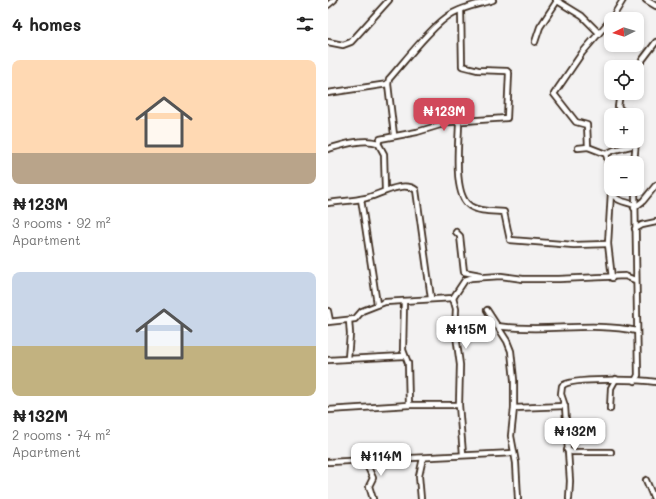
<!DOCTYPE html>
<meta charset="utf-8">
<style>
:root{--surface:#fff;--page:#f6f6f6;--text:#222;--muted:#767676;--accent:#d1495b}
body{margin:0;font-family:Mali,sans-serif;background:var(--page);color:var(--text);height:100vh;display:flex;flex-direction:column;font-size:15px;white-space:nowrap}
*{box-sizing:border-box;margin:0}
p{font-size:13px;color:var(--muted)}
.icon{flex:none;width:22px;height:22px;fill:none;stroke:currentColor;stroke-width:2;stroke-linecap:round;stroke-linejoin:round}
.map{position:relative;flex:1;overflow:hidden}
.sheet{display:flex;flex-direction:column;background:var(--surface);width:328px}
.sheet>*{flex:none}
.needle{width:26px;rotate:265deg}
.buttons{position:absolute;left:276px;top:12px;display:grid;gap:8px}
.buttons a{display:grid;place-items:center;width:40px;height:40px;border-radius:8px;background:var(--surface);box-shadow:0 2px 6px #0003;font-size:20px}
.price{position:absolute;translate:-50% -34px;padding:0 9px;border-radius:8px;background:#fff;color:#222;font-size:13px;line-height:26px;filter:drop-shadow(0 1px 2px #0008)}
.price::after{content:'';position:absolute;left:50%;top:24px;width:12px;height:9px;margin-left:-6px;background:inherit;clip-path:polygon(0 0,100% 0,50% 100%)}
.price.active{background:var(--accent);color:#fff}
ul{padding:0;list-style:none}
li{display:grid;align-content:center;gap:8px;height:212px;padding:0 12px}
li span{display:grid;place-items:center;height:124px;border-radius:8px;color:#555}
li>.icon{margin-inline-start:auto}
span .icon{width:72px;height:72px;fill:#fffc;stroke-width:1}
li b{font-size:17px}
h2{display:flex;justify-content:space-between;align-items:center;height:48px;padding:0 12px;font-size:17px}
main{display:flex;flex:1;min-height:0}
.map>svg:first-child{display:block}
.lines{fill:none;stroke-linecap:round;stroke-linejoin:round}
.minor-casing{stroke:#3b2a1e;stroke-width:8}
.minor{stroke:#fff;stroke-width:4.5}
</style>
<main>
<section class="sheet">
<h2>4 homes<svg class="icon" aria-label="filters" viewBox="0 0 24 24"><path d="M4 7h16M4 17h16"/><circle cx="9" cy="7" r="2"/><circle cx="15" cy="17" r="2"/></svg></h2>
<ul>
<li><span style="background:linear-gradient(#ffd9b3 75%,#b9a48a 0)"><svg class="icon" aria-label="home" viewBox="0 0 24 24"><path d="M3 11l9-7 9 7M6 9v11h12V9"/></svg></span><div><b>₦123M</b><p>3 rooms · 92 m²</p><p>Apartment</p></div></li>
<li><span style="background:linear-gradient(#c9d6e8 60%,#c2b280 0)"><svg class="icon" aria-label="home" viewBox="0 0 24 24"><path d="M3 11l9-7 9 7M6 9v11h12V9"/></svg></span><div><b>₦132M</b><p>2 rooms · 74 m²</p><p>Apartment</p></div></li>
</ul>
</section>
<div class="map">
<svg width="328" height="499" viewBox="0 0 328 499">
<rect width="100%" height="100%" fill="#f3f2f2"/>
<filter id="ink" filterUnits="userSpaceOnUse"><feTurbulence type="fractalNoise" baseFrequency=".025" numOctaves="2"/><feDisplacementMap in="SourceGraphic" scale="8" xChannelSelector="R" yChannelSelector="G"/><feConvolveMatrix kernelMatrix="1 2 1 2 8 2 1 2 1" color-interpolation-filters="sRGB"/></filter>
<g filter="url(#ink)">
<g class="lines">
<defs>
<g id="minor">
<path d="M228 0 254 16 271 33"/>
<path d="M295 0 284 18 254 53 226 94 248 122 259 125 260 147 278 154C283 168 276 188 288 198 293 202 300 202 306 205"/>
<path d="M318 0 328 6"/>
<path d="M0 5 6 0"/>
<path d="M0 42 15 45 23 42 61 0"/>
<path d="M207 42 212 27 229 1"/>
<path d="M309 67 328 42"/>
<path d="M0 93 60 84"/>
<path d="M292 93 290 107 299 115"/>
<path d="M131 122C131 141 124 195 142 206 151 212 165 211 176 212L182 240 246 245 280 244"/>
<path d="M309 124 310 134 309 139"/>
<path d="M66 135 60 84 61 79C76 62 106 23 125 13 138 6 152 4 165 0"/>
<path d="M50 143 52 139 89 132 122 122 179 118 181 73 179 71 150 70 134 66 133 10"/>
<path d="M250 148 260 147"/>
<path d="M0 149C14 145 35 138 50 143L56 154 57 190"/>
<path d="M278 154 286 150 307 145"/>
<path d="M306 163 308 141"/>
<path d="M283 192 280 244 284 278"/>
<path d="M33 199 49 304"/>
<path d="M0 203C12 201 25 201 38 198 51 195 75 180 88 190L103 298"/>
<path d="M306 208 315 201 328 185"/>
<path d="M307 229 314 225 328 222"/>
<path d="M128 232 132 236 136 272 152 275"/>
<path d="M125 298 128 309 127 328 132 365 131 405 135 454"/>
<path d="M76 302 75 350 80 363 81 405"/>
<path d="M159 310 179 341 183 351 186 380V408L183 436 188 463 190 499"/>
<path d="M0 311 2 321"/>
<path d="M0 322 27 319 34 311 57 302 125 298 137 280 143 278 173 276 195 279H231L297 276 307 280"/>
<path d="M169 326C215 333 263 321 309 331"/>
<path d="M20 358 22 334 21 320"/>
<path d="M0 360 76 356"/>
<path d="M307 381 310 375 307 189"/>
<path d="M186 408 237 406"/>
<path d="M282 409 283 388 288 379"/>
<path d="M0 410 81 405H131"/>
<path d="M239 450 244 452H283"/>
<path d="M37 461 45 478 41 486 45 499"/>
<path d="M0 462 186 453"/>
<path d="M318 480 326 499"/>
<path d="M93 499 91 476 95 458"/>
<path d="M241 499 242 481 237 406 233 394 234 386C242 377 314 380 328 382"/>
</g>
</defs>
<!-- minor casing -->
<use href="#minor" class="minor-casing"/>
<!-- minor -->
<use href="#minor" class="minor"/>
</g>
</g>
</svg>
<div class="buttons">
<a><svg class="needle" viewBox="-14 -14 28 28"><path d="M0-13l5 13h-10z" fill="#e53935"/><path d="M0 13l5-13h-10z" fill="#767676"/></svg></a>
<a><svg class="icon" aria-label="locate" viewBox="0 0 24 24"><circle cx="12" cy="12" r="6"/><path d="M12 2v4M12 18v4M2 12h4M18 12h4"/></svg></a>
<a>+</a>
<a>−</a>
</div>
<b class="price active" style="left:116px;top:132px">₦123M</b>
<b class="price" style="left:138px;top:350px">₦115M</b>
<b class="price" style="left:247px;top:452px">₦132M</b>
<b class="price" style="left:53px;top:477px">₦114M</b>
</div>
</main>
